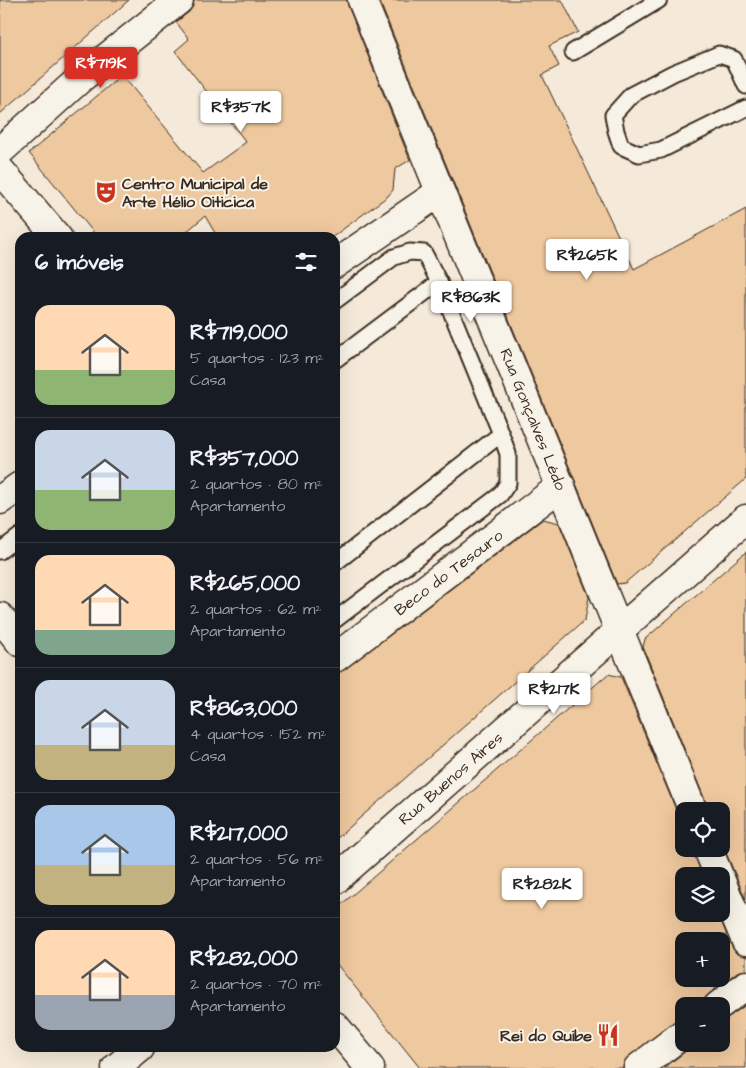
<!DOCTYPE html>
<html lang="pt">
<meta charset="utf-8">
<style>
:root{--surface:#171b24;--page:#20242c;--text:#f1f3f6;--muted:#9ea1a6;--line:#363941;--accent:#d93025}
body{margin:0;font-family:"Architects Daughter",sans-serif;background:var(--page);color:var(--text);height:100vh;display:flex;flex-direction:column;font-size:19px;white-space:nowrap}
*{box-sizing:border-box;margin:0}
p{font-size:16px;color:var(--muted)}
.icon{flex:none;width:28px;height:28px;fill:none;stroke:currentColor;stroke-width:2;stroke-linecap:round;stroke-linejoin:round}
.map{position:relative;flex:1;overflow:hidden}
.sheet{position:absolute;left:15px;top:232px;width:325px;height:820px;display:flex;flex-direction:column;background:var(--surface);border-radius:15px;box-shadow:0 5px 20px #0002}
.sheet>*{flex:none}
.tools{position:absolute;left:675px;top:802px;display:grid;gap:10px}
.tools a{display:grid;place-items:center;width:55px;height:55px;border-radius:10px;background:var(--surface);box-shadow:0 5px 20px #0002;font-size:25px}
.price{position:absolute;translate:-50% -42px;padding:0 11px;border-radius:5px;background:#fff;color:#222;font-size:16px;line-height:32px;filter:drop-shadow(0 1px 2px #0008)}
.price::after{content:'';position:absolute;left:50%;top:30px;width:15px;height:11px;margin-left:-8px;background:inherit;clip-path:polygon(0 0,100% 0,50% 100%)}
.price.selected{background:var(--accent);color:#fff}
ul{padding:0;list-style:none}
li{display:flex;align-items:center;gap:15px;height:125px;padding:0 20px}
li+li{border-top:1px solid var(--line)}
li span{display:grid;place-items:center;flex:none;width:140px;height:100px;border-radius:15px;color:#555}
li>.icon{margin-inline-start:auto}
span .icon{width:60px;height:60px;fill:#fffc;stroke-width:1}
li b{font-size:21px}
h2{display:flex;justify-content:space-between;align-items:center;height:60px;padding:0 20px;font-size:21px}
.map>svg:first-child{display:block}
.building{fill:#eec89e;stroke:#3b2a1e;fill-rule:evenodd}
.lines{fill:none;stroke-linecap:round;stroke-linejoin:round}
.lane-casing{stroke:#3b2a1e;stroke-width:19}
.street-casing{stroke:#3b2a1e;stroke-width:31}
.primary-casing{stroke:#3b2a1e;stroke-width:31}
.lane{stroke:#f7f3e8;stroke-width:15}
.street{stroke:#f7f3e8;stroke-width:28}
.primary{stroke:#f7f3e8;stroke-width:28}
.labels{text-anchor:middle;stroke-width:4;stroke-linejoin:round;paint-order:stroke}
.poi-label{font-size:16px;font-weight:bold;fill:#3b2a1e;stroke:#f7f3e8;text-anchor:start}
.street-label{font-size:16px;fill:#3b2a1e;stroke:#f7f3e8}
</style>
<div class="map">
<svg width="746" height="1068" viewBox="0 0 746 1068">
<rect width="100%" height="100%" fill="#f5ead9"/>
<filter id="ink" filterUnits="userSpaceOnUse"><feTurbulence type="fractalNoise" baseFrequency=".02" numOctaves="2"/><feDisplacementMap in="SourceGraphic" scale="10" xChannelSelector="R" yChannelSelector="G"/><feConvolveMatrix kernelMatrix="1 2 1 2 8 2 1 2 1" color-interpolation-filters="sRGB"/></filter>
<g filter="url(#ink)">
<!-- building -->
<g class="building">
<path d="M0 0H129L0 114Z"/>
<path d="M194 0H347L348 6 410 160 395 169 393 190 388 196 331 238H218L205 216 179 238H98L29 153 122 75 203 173 246 142 175 51 189 39 176 22 189 12 193 6Z"/>
<path d="M379 0H562L578 32 549 46 559 66 542 75 634 269 746 209V479L625 583 617 584Z"/>
<path d="M543 519 559 523 589 597 585 620 335 840V673L344 670Z"/>
<path d="M746 552V900L721 841V811H708L707 805 643 647 645 639Z"/>
<path d="M608 674 621 677 679 817 684 824V849H693L702 876H684V914H718L732 947 737 954 746 956V970L737 972 709 994 704 999 703 1006H684V1018L675 1021 629 1056 624 1062 623 1068H420L335 962V910ZM684 941H721V979H684Z"/>
<path d="M746 1005V1068H664L695 1044H721V1021L727 1018Z"/>
</g>
<g class="lines">
<defs>
<g id="lane">
<path d="M573 52 659 0"/>
<path d="M746 86 734 59 719 54 673 73 631 95 613 115 616 131 621 146 639 154 661 150 746 108"/>
<path d="M335 301 394 257 410 252 424 253 439 282 501 434 508 454V483L500 495 335 620"/>
<path d="M335 360 439 282"/>
<path d="M0 551 20 536"/>
<path d="M335 563 501 434"/>
</g>
<g id="street">
<path d="M362 0 693 811"/>
<path d="M0 151 81 78 179 0"/>
<path d="M0 170 58 238"/>
<path d="M335 264 440 192"/>
<path d="M0 500 20 486"/>
<path d="M335 658 561 486"/>
<path d="M708 849 719 876"/>
<path d="M335 880 746 519"/>
<path d="M721 881 746 941"/>
<path d="M718 1006 746 985"/>
<path d="M116 1068 140 1048"/>
<path d="M638 1068 684 1033"/>
</g>
<g id="primary">
<path d="M0 617 20 642"/>
<path d="M335 1026 370 1068"/>
</g>
</defs>
<!-- lane casing -->
<use href="#lane" class="lane-casing"/>
<!-- street casing -->
<use href="#street" class="street-casing"/>
<!-- primary casing -->
<use href="#primary" class="primary-casing"/>
<!-- lane -->
<use href="#lane" class="lane"/>
<!-- street -->
<use href="#street" class="street"/>
<!-- primary -->
<use href="#primary" class="primary"/>
</g>
</g>
<!-- icons -->
<defs>
<symbol id="theatre-bare" viewBox="-9 -9 18 18"><path d="M-5-5.5Q0-4 5-5.5V0Q5 5 0 6Q-5 5-5 0ZM-3.3-2.5H-1v1.5H-3.3ZM1-2.5H3.3v1.5H1ZM-2.8 1Q0 5.5 2.8 1Z" fill="#c8321e" stroke="#f7f3e8" stroke-width="2.5" paint-order="stroke"/></symbol>
<symbol id="restaurant-bare" viewBox="-9 -9 18 18"><path d="M-5-6h1v4h1v-4h1v4h1v-4h1v5L-1.5 .5V6h-2V.5L-5-1ZM5-6V6H3V1.5H1.5Q1.5-4 5-6Z" fill="#c8321e" stroke="#f7f3e8" stroke-width="2.5" paint-order="stroke"/></symbol>
</defs>
<g fill-rule="evenodd">
<use href="#theatre-bare" x="90" y="176" width="32" height="32"/>
<use href="#restaurant-bare" x="592" y="1019" width="32" height="32"/>
</g>
<g class="labels">
<!-- poi labels -->
<g class="poi-label">
<text x="122" y="189">Centro Municipal de<tspan x="122" dy="18">Arte Hélio Oiticica</tspan></text>
<text x="592" y="1041" text-anchor="end">Rei do Quibe</text>
</g>
<!-- street labels -->
<g class="street-label">
<text transform="translate(534 419) rotate(68)" y="6">Rua Gonçalves Lédo</text>
<text transform="translate(448 572) rotate(-37)" y="6">Beco do Tesouro</text>
<text transform="translate(450 778) rotate(-41)" y="6">Rua Buenos Aires</text>
</g>
</g>
</svg>
<div class="tools">
<a><svg class="icon" aria-label="locate" viewBox="0 0 24 24"><circle cx="12" cy="12" r="6"/><path d="M12 2v4M12 18v4M2 12h4M18 12h4"/></svg></a>
<a><svg class="icon" aria-label="layers" viewBox="0 0 24 24"><path d="M12 4l9 5-9 5-9-5zM3 14l9 5 9-5"/></svg></a>
<a>+</a>
<a>−</a>
</div>
<b class="price selected" style="left:101px;top:89px">R$719K</b>
<b class="price" style="left:241px;top:133px">R$357K</b>
<b class="price" style="left:587px;top:281px">R$265K</b>
<b class="price" style="left:471px;top:323px">R$863K</b>
<b class="price" style="left:554px;top:715px">R$217K</b>
<b class="price" style="left:542px;top:910px">R$282K</b>
<section class="sheet">
<h2>6 imóveis<svg class="icon" aria-label="filters" viewBox="0 0 24 24"><path d="M4 7h16M4 17h16"/><circle cx="9" cy="7" r="2"/><circle cx="15" cy="17" r="2"/></svg></h2>
<ul>
<li><span style="background:linear-gradient(#ffd9b3 65%,#8fb573 0)"><svg class="icon" aria-label="home" viewBox="0 0 24 24"><path d="M3 11l9-7 9 7M6 9v11h12V9"/></svg></span><div><b>R$719,000</b><p>5 quartos · 123 m²</p><p>Casa</p></div></li>
<li><span style="background:linear-gradient(#c9d6e8 60%,#8fb573 0)"><svg class="icon" aria-label="home" viewBox="0 0 24 24"><path d="M3 11l9-7 9 7M6 9v11h12V9"/></svg></span><div><b>R$357,000</b><p>2 quartos · 80 m²</p><p>Apartamento</p></div></li>
<li><span style="background:linear-gradient(#ffd9b3 75%,#7fa58c 0)"><svg class="icon" aria-label="home" viewBox="0 0 24 24"><path d="M3 11l9-7 9 7M6 9v11h12V9"/></svg></span><div><b>R$265,000</b><p>2 quartos · 62 m²</p><p>Apartamento</p></div></li>
<li><span style="background:linear-gradient(#c9d6e8 65%,#c2b280 0)"><svg class="icon" aria-label="home" viewBox="0 0 24 24"><path d="M3 11l9-7 9 7M6 9v11h12V9"/></svg></span><div><b>R$863,000</b><p>4 quartos · 152 m²</p><p>Casa</p></div></li>
<li><span style="background:linear-gradient(#a9c7e8 60%,#c2b280 0)"><svg class="icon" aria-label="home" viewBox="0 0 24 24"><path d="M3 11l9-7 9 7M6 9v11h12V9"/></svg></span><div><b>R$217,000</b><p>2 quartos · 56 m²</p><p>Apartamento</p></div></li>
<li><span style="background:linear-gradient(#ffd9b3 65%,#9aa5b1 0)"><svg class="icon" aria-label="home" viewBox="0 0 24 24"><path d="M3 11l9-7 9 7M6 9v11h12V9"/></svg></span><div><b>R$282,000</b><p>2 quartos · 70 m²</p><p>Apartamento</p></div></li>
</ul>
</section>
</div>
